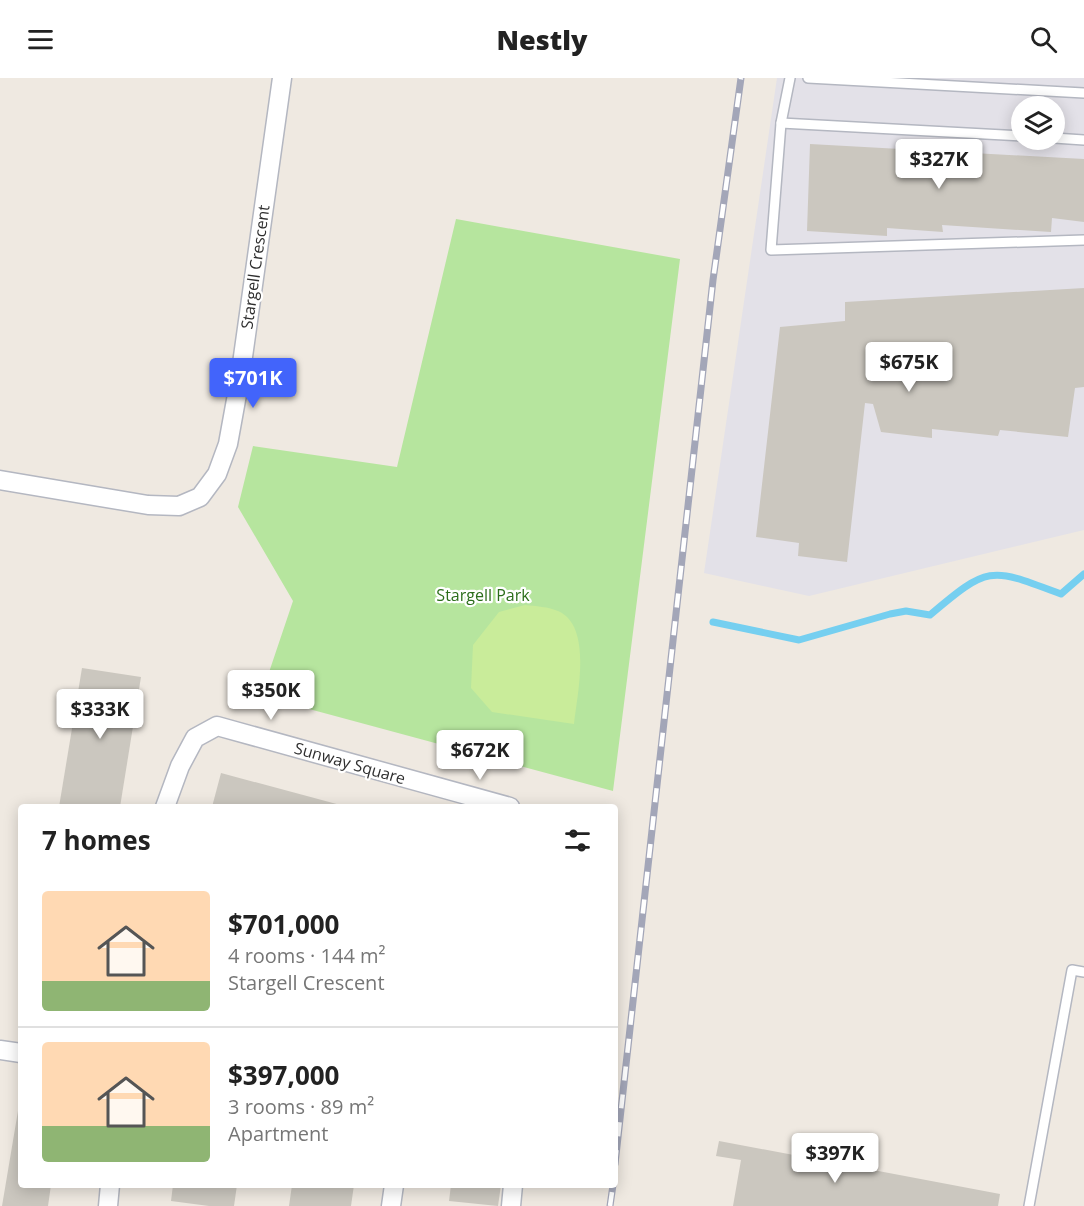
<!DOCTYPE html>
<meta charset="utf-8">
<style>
:root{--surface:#fff;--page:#f2f2f2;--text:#222;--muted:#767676;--line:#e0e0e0;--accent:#4264fb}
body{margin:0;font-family:"Open Sans",sans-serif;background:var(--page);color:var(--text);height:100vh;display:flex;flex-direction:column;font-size:22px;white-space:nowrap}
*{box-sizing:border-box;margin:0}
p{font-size:20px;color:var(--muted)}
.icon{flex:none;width:33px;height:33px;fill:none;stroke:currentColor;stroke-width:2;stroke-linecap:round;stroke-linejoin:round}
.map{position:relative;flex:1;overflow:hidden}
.panel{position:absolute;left:18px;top:726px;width:600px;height:384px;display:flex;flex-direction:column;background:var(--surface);border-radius:6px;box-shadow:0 3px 15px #0003}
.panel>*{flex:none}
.tools{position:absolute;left:1011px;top:18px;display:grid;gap:12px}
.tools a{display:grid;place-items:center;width:54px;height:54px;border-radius:50%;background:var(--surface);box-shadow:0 3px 15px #0003;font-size:30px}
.price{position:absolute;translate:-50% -51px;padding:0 14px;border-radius:6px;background:#fff;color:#222;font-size:20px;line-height:39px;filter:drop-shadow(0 2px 3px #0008)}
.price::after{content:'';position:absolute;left:50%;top:36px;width:18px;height:14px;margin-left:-9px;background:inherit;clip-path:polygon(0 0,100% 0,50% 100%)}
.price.on{background:var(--accent);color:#fff}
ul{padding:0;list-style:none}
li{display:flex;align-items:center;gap:18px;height:150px;padding:0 24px}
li+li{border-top:2px solid var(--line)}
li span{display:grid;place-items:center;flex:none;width:168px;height:120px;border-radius:6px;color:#555}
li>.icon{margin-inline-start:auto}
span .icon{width:72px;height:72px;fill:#fffc;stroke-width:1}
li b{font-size:26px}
h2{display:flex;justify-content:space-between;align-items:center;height:72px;padding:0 24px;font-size:26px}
header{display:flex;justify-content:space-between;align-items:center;height:78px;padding:0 24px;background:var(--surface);font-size:27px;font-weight:800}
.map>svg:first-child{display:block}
.industrial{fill:#e3e1e8;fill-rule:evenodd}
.green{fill:#b6e59e}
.pitch{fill:#c9ec9a}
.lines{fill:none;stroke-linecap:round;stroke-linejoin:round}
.stream{stroke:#75cff0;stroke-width:7}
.building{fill:#cbc7bf}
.lane-casing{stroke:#b4b7c1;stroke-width:12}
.street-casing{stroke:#b4b7c1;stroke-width:21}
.lane{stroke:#fff;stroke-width:9}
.street{stroke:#fff;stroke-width:18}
.rail-casing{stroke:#a3a6b8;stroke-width:7}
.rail{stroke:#fff;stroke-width:4.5;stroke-dasharray:14;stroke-linecap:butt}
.labels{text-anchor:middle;stroke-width:4.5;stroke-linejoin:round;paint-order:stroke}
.street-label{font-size:16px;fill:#2e2e2e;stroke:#fff}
.park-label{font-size:16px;fill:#2c6e1b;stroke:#fff}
</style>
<header><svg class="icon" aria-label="menu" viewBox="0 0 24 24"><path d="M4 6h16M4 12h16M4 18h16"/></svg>Nestly<svg class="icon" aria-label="search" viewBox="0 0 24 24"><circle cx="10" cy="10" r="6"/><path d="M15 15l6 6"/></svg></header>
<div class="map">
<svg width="1084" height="1128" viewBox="0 0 1084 1128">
<rect width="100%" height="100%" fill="#efe9e1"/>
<!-- industrial -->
<path class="industrial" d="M777 0H1084V452L809 518 704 495ZM1022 28H1054V62H1022Z"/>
<!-- green -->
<path class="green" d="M456 141 680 181 613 713 261 618 293 523 238 429 253 368 397 389Z"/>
<!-- pitch -->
<path class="pitch" d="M525 527C535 528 549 529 558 533 593 548 577 617 574 646L492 634 471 610 473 567 499 534Z"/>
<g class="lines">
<!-- stream -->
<path class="stream" d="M713 544 799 562 890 536 906 533 930 537C989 487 990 489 1061 516L1084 496"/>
</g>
<!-- building -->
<g class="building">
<path d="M810 66 1084 81V144L1052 140 1051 154 942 147 943 154 887 150V158L807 153Z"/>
<path d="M1084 210V309L1075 310 1068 359 1000 352 998 358 932 351V360L881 354 873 326 865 325 847 484 798 478 799 465 756 459 780 249 845 243V224Z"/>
<path d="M82 590 141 599 120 729H59Z"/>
<path d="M221 695 344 728V729H212Z"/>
<path d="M20 1021 21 1107H51L48 1128H2Z"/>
<path d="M719 1063 1000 1116 998 1128H733L741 1082 716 1078Z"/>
<path d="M173 1107H237L234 1128H209L171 1123Z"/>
<path d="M292 1107H354L351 1128H289Z"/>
<path d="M451 1107H501L498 1128 449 1123Z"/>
</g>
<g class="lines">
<defs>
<g id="lane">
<path d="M790 0 781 45 771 172 1084 162"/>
<path d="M808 0 1084 15"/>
<path d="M781 45 1022 58"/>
<path d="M1054 60 1084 62"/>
<path d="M1029 1128 1072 892 1084 894"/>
</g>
<g id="street">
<path d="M0 402 148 427 179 428 200 419 217 396 228 366 240 300 282 0"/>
<path d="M165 729 180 688 195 660 217 648 510 729"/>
<path d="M0 972 21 975"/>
<path d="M108 1128 110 1107"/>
<path d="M391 1128 394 1107"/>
<path d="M511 1128 513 1107"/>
</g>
</defs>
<!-- lane casing -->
<use href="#lane" class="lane-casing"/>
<!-- street casing -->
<use href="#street" class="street-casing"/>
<!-- lane -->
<use href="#lane" class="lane"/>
<!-- street -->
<use href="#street" class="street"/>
<defs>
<g id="rail">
<path d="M615 1086 713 202 741 0"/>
<path d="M610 1128 613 1107"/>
</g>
</defs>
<!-- rail casing -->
<use href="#rail" class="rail-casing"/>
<!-- rail -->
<use href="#rail" class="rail"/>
</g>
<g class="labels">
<!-- street labels -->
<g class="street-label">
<text transform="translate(255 189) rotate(-82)" y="6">Stargell Crescent</text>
<text transform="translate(350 685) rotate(16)" y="6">Sunway Square</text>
</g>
<!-- park labels -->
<g class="park-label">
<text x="483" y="523">Stargell Park</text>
</g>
</g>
</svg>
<div class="tools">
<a><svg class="icon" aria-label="layers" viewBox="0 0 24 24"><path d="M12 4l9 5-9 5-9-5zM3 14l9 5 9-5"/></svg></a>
</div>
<b class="price" style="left:939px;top:112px">$327K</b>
<b class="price" style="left:909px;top:315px">$675K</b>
<b class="price on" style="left:253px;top:331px">$701K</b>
<b class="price" style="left:271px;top:643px">$350K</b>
<b class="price" style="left:100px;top:662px">$333K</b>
<b class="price" style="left:480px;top:703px">$672K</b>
<b class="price" style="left:835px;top:1106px">$397K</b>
<section class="panel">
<h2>7 homes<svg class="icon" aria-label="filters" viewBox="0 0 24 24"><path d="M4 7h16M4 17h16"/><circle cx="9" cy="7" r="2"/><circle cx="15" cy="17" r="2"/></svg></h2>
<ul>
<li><span style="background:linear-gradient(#ffd9b3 75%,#8fb573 0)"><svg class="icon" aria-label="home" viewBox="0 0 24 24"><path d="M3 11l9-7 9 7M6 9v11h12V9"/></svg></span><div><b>$701,000</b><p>4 rooms · 144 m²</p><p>Stargell Crescent</p></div></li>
<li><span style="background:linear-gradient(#ffd9b3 70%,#8fb573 0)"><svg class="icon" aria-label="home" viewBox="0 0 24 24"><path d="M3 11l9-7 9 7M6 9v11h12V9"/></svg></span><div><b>$397,000</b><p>3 rooms · 89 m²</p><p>Apartment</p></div></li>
</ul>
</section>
</div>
